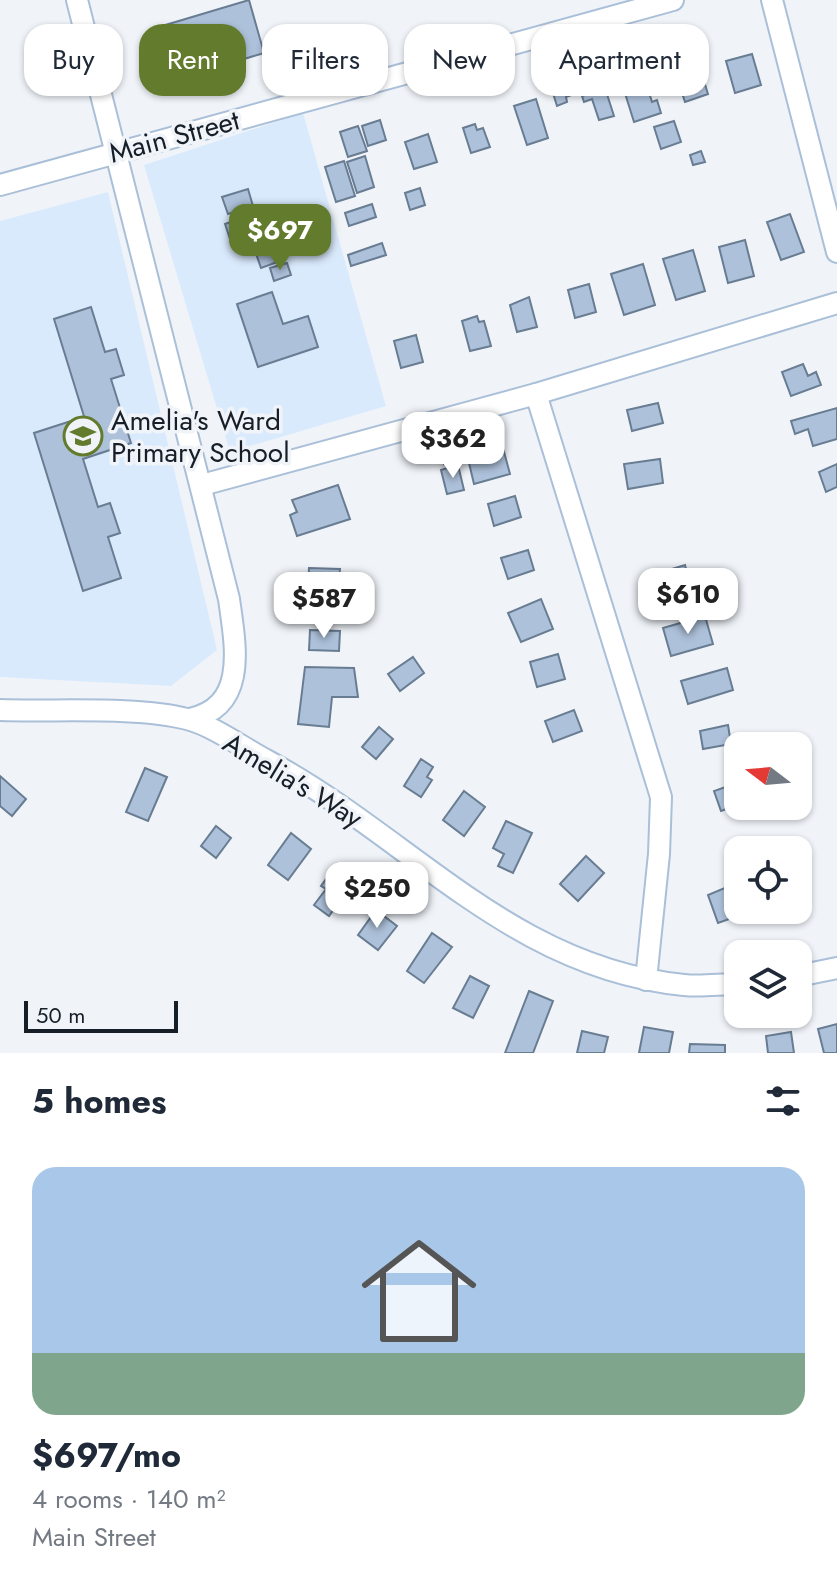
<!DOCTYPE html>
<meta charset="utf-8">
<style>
:root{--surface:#fff;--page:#f6f6f7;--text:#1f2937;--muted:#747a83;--accent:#637b2d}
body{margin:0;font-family:Jost,sans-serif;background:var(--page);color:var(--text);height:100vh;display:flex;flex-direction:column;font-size:30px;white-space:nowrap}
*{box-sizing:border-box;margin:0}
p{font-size:26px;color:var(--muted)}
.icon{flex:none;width:44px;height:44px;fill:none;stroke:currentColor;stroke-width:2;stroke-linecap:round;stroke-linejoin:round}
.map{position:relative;height:1053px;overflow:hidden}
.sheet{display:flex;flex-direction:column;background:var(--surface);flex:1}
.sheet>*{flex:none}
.top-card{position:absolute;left:24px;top:24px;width:790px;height:72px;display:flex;gap:16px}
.needle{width:52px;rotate:286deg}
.controls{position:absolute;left:724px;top:732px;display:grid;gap:16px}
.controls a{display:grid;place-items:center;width:88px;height:88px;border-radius:16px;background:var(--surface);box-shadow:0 2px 6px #0004;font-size:40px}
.scale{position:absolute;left:24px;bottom:20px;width:154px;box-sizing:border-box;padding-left:8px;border:4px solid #161e27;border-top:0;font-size:22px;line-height:28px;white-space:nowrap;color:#161e27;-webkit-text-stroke:6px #f0f4f9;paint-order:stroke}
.price{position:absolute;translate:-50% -68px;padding:0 18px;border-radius:16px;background:#fff;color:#222;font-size:26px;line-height:52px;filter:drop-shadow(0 2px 4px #0008)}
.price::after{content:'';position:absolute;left:50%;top:48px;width:24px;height:18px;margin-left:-12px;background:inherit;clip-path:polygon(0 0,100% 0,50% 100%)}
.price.current{background:var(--accent);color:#fff}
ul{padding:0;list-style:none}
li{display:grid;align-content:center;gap:16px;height:424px;padding:0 32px}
li span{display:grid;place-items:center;height:248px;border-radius:24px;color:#555}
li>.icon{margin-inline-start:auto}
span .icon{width:144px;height:144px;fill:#fffc;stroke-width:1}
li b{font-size:34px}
h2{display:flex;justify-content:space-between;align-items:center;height:96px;padding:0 32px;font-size:34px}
.tag{padding:0 28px;border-radius:24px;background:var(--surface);box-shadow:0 2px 6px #0004;font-size:28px;line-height:72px}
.tag.current{background:var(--accent);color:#fff}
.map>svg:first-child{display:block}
.built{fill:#daeafd}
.building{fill:#adc1da;stroke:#687c92;stroke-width:2}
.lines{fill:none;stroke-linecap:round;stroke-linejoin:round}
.street-casing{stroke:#aabfd8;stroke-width:24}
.street{stroke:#fff;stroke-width:20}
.labels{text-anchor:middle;stroke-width:7;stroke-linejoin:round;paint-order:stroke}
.street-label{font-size:28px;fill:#161e27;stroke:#f0f4f9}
.poi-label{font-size:28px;fill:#161e27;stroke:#f0f4f9;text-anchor:start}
</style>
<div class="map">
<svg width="837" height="1053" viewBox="0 0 837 1053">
<rect width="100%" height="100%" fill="#f0f4f9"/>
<!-- built -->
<g class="built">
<path d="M303 113 386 406 230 452 144 165Z"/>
<path d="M108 192 217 650 171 686 0 677V221Z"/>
</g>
<!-- building -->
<g class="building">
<path d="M249 0 264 53 177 79 171 60 162 63 157 47 167 44 162 26Z"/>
<path d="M752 54 761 85 735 93 726 61Z"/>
<path d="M597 56 605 83 582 91 573 64Z"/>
<path d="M698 62 708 94 685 102 674 69Z"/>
<path d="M569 67 577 93 566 97 567 102 557 106 547 74Z"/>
<path d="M641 67 652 102 657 100 661 113 634 122 619 74Z"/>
<path d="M605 88 614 116 599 120 592 99 584 102 582 96Z"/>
<path d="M536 99 548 138 527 145 514 106Z"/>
<path d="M380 120 386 140 368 146 362 126Z"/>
<path d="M674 121 681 142 661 149 654 127Z"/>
<path d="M475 124 477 130 483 128 490 147 471 153 463 128Z"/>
<path d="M358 126 367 151 348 157 340 132Z"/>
<path d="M428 134 437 162 414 169 405 142Z"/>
<path d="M701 151 705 162 693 165 690 155Z"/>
<path d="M365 156 374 187 357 193 347 162Z"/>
<path d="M344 161 355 196 336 202 325 167Z"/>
<path d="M420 188 425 205 410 210 405 193Z"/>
<path d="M248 189 253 206 228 214 222 197Z"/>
<path d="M372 204 376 217 349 226 345 213Z"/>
<path d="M269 209 286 259 261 268 252 242 233 248 225 224Z"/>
<path d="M790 214 804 252 781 260 767 222Z"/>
<path d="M745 240 754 276 728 283 719 247Z"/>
<path d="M382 243 386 255 351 266 348 255Z"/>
<path d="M693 250 705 291 676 300 663 259Z"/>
<path d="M287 263 291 275 274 281 270 268Z"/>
<path d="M643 264 655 305 624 315 611 274Z"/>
<path d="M589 284 596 312 575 318 568 290Z"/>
<path d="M272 292 283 324 308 316 318 347 258 367 237 304Z"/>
<path d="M529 297 537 327 517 332 510 305Z"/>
<path d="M91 307 105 352 116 349 124 375 111 379 131 443 83 459 98 507 110 503 120 533 108 537 121 578 83 591 34 433 71 421 74 430 87 426 54 319Z"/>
<path d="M477 316 479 322 484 321 491 346 470 351 462 321Z"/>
<path d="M416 335 423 362 401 368 394 341Z"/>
<path d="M803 364 808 376 816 372 821 385 791 396 782 372Z"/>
<path d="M658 403 663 423 632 431 627 410Z"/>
<path d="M837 408V439L813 446 808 429 795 434 791 421Z"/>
<path d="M500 437 510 474 474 484 465 446Z"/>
<path d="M455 446 459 460 444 464 440 450Z"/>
<path d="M660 459 663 483 628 489 624 464Z"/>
<path d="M837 464V487L826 492 819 472Z"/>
<path d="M458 465 464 490 447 494 441 470Z"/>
<path d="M338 485 350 519 297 536 290 515 297 512 292 500Z"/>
<path d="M515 496 521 517 494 526 488 504Z"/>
<path d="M528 550 534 570 508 579 501 558Z"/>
<path d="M685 565 693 597 657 607 649 576Z"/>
<path d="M309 568 340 569 338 592 308 590Z"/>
<path d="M541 599 553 629 521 642 508 613Z"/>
<path d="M705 616 713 644 671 656 663 628Z"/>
<path d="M310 630 340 631 339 651 309 650Z"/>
<path d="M558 654 565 679 537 687 530 662Z"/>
<path d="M413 657 424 673 400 691 388 674Z"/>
<path d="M305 667 354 668 358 697H332L329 727 298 724Z"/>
<path d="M727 668 733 690 688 704 681 681Z"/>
<path d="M574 710 582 731 553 742 545 721Z"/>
<path d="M728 725 731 744 703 749 700 731Z"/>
<path d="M379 727 393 739 376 759 362 747Z"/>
<path d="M421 759 433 767 427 777 432 780 421 797 404 786Z"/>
<path d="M145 768 167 777 148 821 126 812Z"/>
<path d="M0 776 26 799 12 816 0 806Z"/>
<path d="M737 783 738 805 721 811 714 791Z"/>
<path d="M464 791 485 807 464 836 443 820Z"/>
<path d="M506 821 532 833 513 873 498 866 504 854 493 848Z"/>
<path d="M216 826 231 838 216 858 201 846Z"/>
<path d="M291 833 311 849 288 880 268 865Z"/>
<path d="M586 856 604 873 578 901 560 884Z"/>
<path d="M337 864 356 878 329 916 314 905 326 889 321 886Z"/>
<path d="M727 887 738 916 718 923 708 895Z"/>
<path d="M802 888 808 913 793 917 792 910H798V889Z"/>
<path d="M376 910 397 926 378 950 358 935Z"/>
<path d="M432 933 452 947 424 983 407 971Z"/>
<path d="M470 976 489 986 473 1018 453 1008Z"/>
<path d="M529 991 553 1001 533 1053H505Z"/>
<path d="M837 1024V1053H824L818 1029Z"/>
<path d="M644 1027 673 1032 669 1053H639Z"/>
<path d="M582 1031 608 1037 604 1053H577Z"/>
<path d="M791 1032 794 1053H768L766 1036Z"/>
<path d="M690 1044 725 1045V1053H689Z"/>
</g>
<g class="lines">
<defs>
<g id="street">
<path d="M77 0 229 599C235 644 249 706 190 719"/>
<path d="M772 0 837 252"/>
<path d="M0 185 673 0"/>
<path d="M536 394 661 797 659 854 646 980"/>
<path d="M202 485 536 394 837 303"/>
<path d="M0 710C54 712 138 706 187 719 214 726 243 748 268 761 411 838 512 968 684 985 701 987 720 984 738 984"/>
<path d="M798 976 837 968"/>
</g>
</defs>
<!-- street casing -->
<use href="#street" class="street-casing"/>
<!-- street -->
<use href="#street" class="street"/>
</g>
<!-- icons -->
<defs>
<symbol id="school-ring" viewBox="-11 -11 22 22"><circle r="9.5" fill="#f0f4f9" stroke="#637b2d" stroke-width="1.5"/><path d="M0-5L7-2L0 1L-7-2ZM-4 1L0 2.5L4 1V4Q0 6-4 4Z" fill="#637b2d"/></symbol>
</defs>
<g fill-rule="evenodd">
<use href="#school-ring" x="61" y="414" width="44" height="44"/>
</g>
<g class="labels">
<!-- street labels -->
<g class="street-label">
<text transform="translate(174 136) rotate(-15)" y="10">Main Street</text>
<text transform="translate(293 780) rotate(31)" y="10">Amelia's Way</text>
</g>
<!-- poi labels -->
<g class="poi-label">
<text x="111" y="430">Amelia's Ward<tspan x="111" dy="32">Primary School</tspan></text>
</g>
</g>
</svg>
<div class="controls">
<a><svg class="needle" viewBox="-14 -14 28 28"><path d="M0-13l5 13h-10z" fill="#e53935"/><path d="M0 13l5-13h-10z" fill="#747a83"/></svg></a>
<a><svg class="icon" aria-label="locate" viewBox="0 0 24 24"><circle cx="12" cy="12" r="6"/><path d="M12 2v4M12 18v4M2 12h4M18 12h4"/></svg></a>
<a><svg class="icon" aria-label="layers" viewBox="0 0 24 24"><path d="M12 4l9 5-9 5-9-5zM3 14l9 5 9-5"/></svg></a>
</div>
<div class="scale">50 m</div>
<b class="price current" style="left:280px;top:272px">$697</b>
<b class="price" style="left:453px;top:480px">$362</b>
<b class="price" style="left:688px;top:636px">$610</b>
<b class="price" style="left:324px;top:640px">$587</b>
<b class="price" style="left:377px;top:930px">$250</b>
<div class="top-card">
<a class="tag">Buy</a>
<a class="tag current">Rent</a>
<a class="tag">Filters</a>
<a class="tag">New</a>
<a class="tag">Apartment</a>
</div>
</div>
<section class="sheet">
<h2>5 homes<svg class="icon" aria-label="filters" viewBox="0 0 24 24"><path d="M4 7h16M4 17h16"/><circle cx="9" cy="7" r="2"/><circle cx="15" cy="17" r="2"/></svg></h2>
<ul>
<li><span style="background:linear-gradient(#a9c7e8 75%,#7fa58c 0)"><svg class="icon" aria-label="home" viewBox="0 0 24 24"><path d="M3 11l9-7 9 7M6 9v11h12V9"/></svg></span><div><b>$697/mo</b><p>4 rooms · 140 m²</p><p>Main Street</p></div></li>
</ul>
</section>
